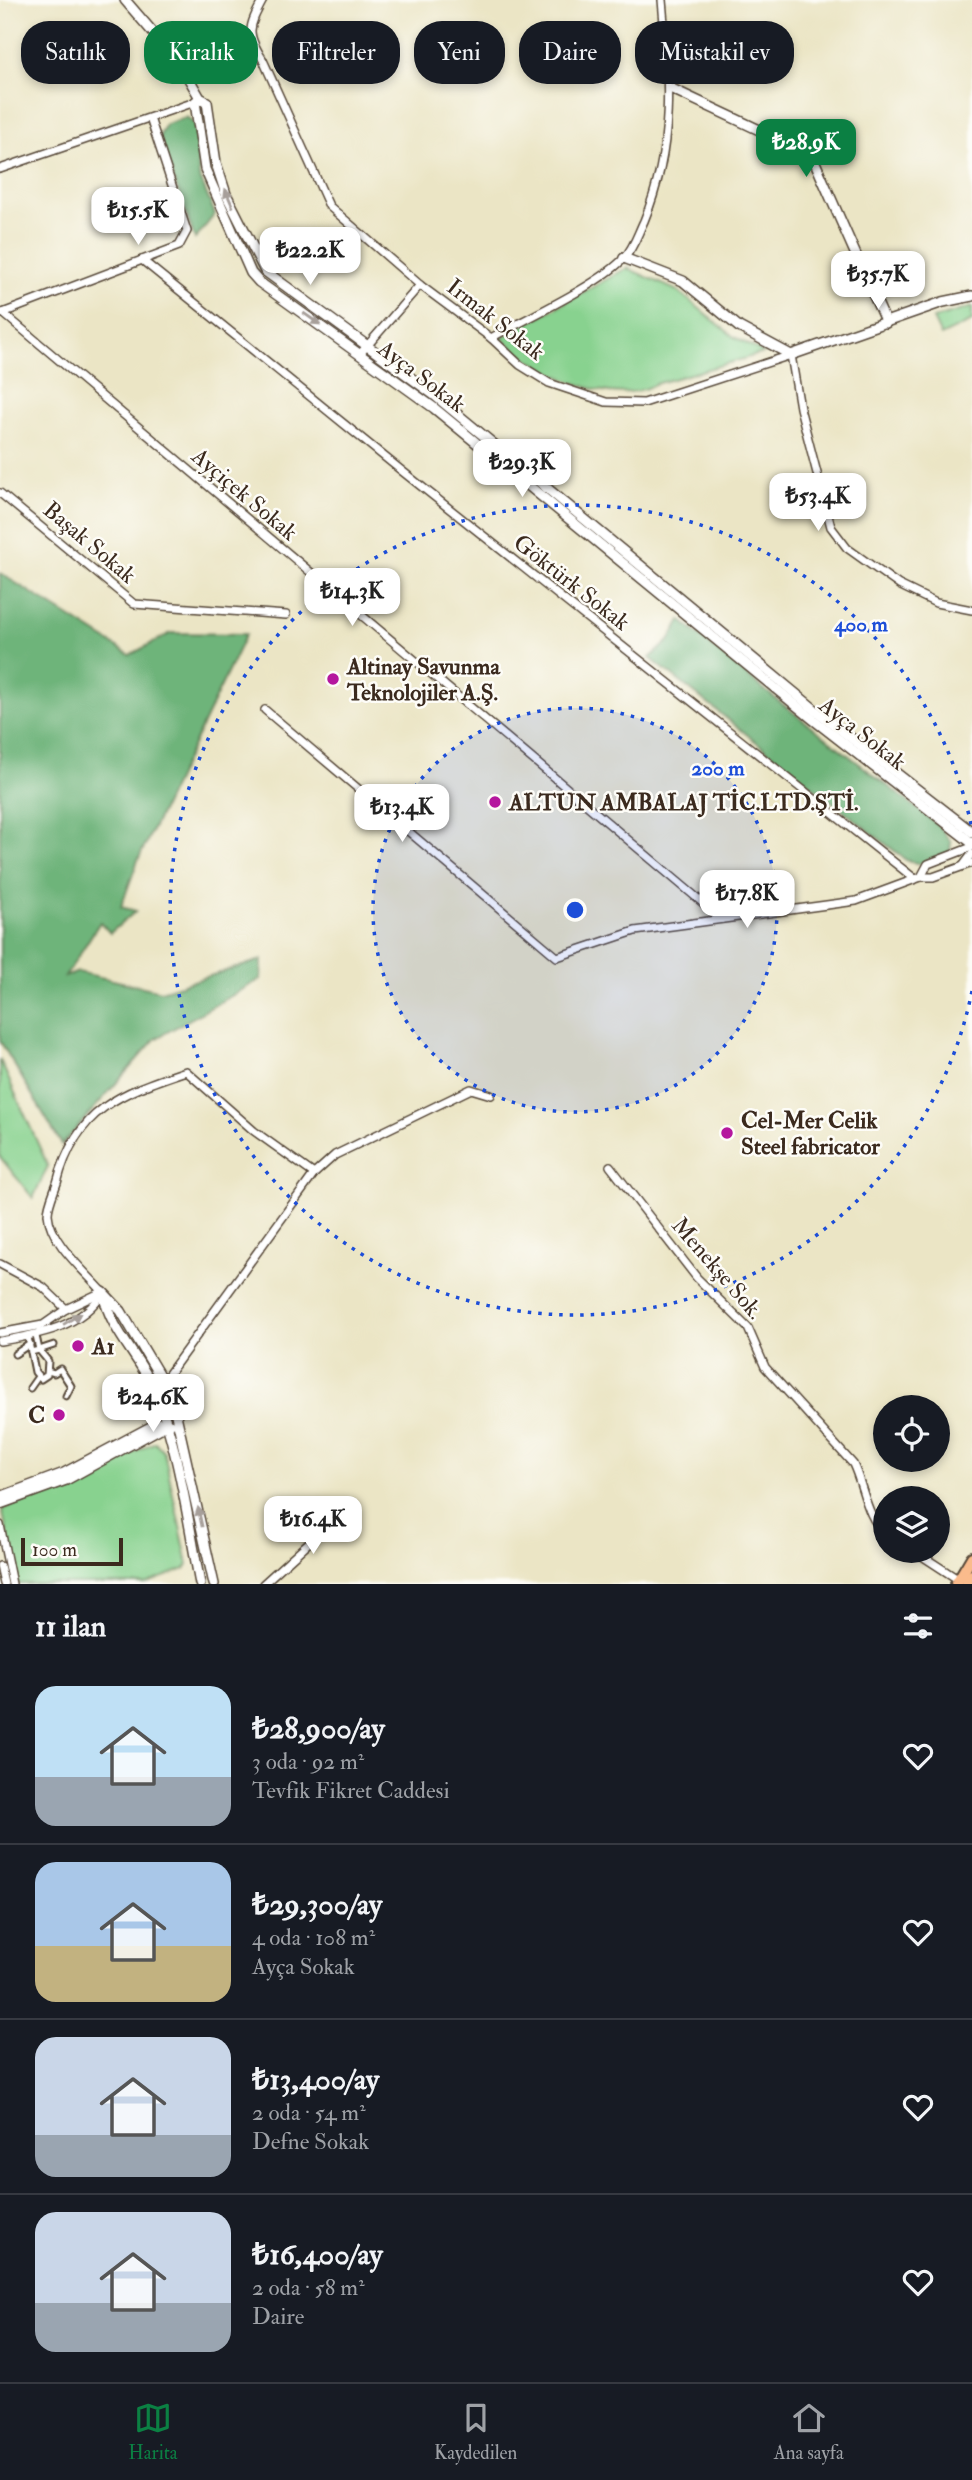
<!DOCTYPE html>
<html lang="tr">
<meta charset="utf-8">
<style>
:root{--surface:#171b24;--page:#242831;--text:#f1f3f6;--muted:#9ea1a6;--line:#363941;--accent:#0b8043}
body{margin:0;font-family:"IM FELL Double Pica",serif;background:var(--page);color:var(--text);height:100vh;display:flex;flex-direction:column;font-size:26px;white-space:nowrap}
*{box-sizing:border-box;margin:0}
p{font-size:23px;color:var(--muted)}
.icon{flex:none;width:38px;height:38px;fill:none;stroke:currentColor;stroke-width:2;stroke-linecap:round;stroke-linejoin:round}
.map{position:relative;height:1584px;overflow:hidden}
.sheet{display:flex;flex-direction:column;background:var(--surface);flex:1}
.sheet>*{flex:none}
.banner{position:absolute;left:21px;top:21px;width:931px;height:63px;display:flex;gap:14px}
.buttons{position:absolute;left:873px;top:1395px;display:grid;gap:14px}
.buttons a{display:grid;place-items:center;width:77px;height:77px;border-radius:50%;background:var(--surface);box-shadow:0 4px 10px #0003;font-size:35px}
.scale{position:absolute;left:21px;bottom:18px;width:102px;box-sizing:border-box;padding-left:7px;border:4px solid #3b2a1e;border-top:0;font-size:19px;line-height:24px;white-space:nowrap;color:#3b2a1e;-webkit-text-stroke:5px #fdfcf7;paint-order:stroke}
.price{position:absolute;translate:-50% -60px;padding:0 16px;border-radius:14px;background:#fff;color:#222;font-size:23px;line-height:46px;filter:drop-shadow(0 2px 4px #0008)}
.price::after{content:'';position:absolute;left:50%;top:42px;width:21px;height:16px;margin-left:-10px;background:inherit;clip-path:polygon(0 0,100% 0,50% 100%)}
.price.selected{background:var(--accent);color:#fff}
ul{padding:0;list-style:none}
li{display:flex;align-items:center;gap:21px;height:175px;padding:0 35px}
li+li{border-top:2px solid var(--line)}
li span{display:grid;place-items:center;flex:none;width:196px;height:140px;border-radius:21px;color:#555}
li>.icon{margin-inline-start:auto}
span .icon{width:84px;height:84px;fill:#fffc;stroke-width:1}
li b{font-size:30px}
h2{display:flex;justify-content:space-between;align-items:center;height:84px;padding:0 35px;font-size:30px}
.chip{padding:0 24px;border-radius:28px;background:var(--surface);box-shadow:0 4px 10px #0003;font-size:24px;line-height:63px}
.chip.selected{background:var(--accent);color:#fff}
.tab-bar{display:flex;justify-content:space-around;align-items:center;height:98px;border-top:2px solid var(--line);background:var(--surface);font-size:19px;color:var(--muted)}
.tab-bar a{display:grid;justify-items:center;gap:4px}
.tab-bar .selected{color:var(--accent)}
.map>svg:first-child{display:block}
.green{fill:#88d28f;stroke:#627e56;stroke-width:2}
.forest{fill:#6eb47a;stroke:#546f4c;stroke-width:2}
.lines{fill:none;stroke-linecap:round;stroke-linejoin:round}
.pedestrian-casing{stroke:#554637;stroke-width:9}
.minor-casing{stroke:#554637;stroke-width:10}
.tertiary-casing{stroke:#554637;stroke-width:12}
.primary-casing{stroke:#554637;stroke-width:14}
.pedestrian{stroke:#fff;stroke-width:5}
.minor{stroke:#fff;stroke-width:7}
.tertiary{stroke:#fff;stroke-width:9}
.primary{stroke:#fabb8c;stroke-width:10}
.oneway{fill:#a79f9a}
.ring{fill:none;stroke:#1d4ed8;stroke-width:3.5;stroke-dasharray:3.5 7}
.poi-dot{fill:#b5179e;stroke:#fdfcf7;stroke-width:2.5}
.labels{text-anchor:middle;stroke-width:5;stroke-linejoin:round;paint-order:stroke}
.street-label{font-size:23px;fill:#3b2a1e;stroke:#fdfcf7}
.poi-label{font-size:23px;font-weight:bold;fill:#3b2a1e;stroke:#fdfcf7;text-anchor:start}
.centre{fill:#1d4ed8;stroke:#fdfcf7;stroke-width:3.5}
.ring-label{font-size:21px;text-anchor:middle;font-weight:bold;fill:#1d4ed8;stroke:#fdfcf7;stroke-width:5;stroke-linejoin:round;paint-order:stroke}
</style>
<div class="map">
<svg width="972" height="1584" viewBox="0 0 972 1584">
<rect width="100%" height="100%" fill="#fdfcf7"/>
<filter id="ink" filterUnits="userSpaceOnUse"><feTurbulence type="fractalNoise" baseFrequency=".0143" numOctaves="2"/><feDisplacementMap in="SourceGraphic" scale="14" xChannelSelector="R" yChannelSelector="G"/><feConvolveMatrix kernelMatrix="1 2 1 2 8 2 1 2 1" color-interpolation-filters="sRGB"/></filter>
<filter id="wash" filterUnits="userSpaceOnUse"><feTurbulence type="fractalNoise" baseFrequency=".00686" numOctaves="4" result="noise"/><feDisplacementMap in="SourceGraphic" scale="28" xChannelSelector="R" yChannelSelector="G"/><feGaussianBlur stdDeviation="1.57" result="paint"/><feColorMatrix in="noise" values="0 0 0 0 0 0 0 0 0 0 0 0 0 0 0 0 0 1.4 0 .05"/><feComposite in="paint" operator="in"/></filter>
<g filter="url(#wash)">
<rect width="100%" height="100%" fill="#ebe5c5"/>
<!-- green -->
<g class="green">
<path d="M627 268 678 291 734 337 764 353 655 384C609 411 537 369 501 338Z"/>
<path d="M972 307V321L941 336 933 319Z"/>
<path d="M0 1060 48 1166 33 1198 0 1157Z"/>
<path d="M155 1442 164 1452 188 1564 185 1569 145 1584H18L2 1509 64 1487Z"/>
</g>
<!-- forest -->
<g class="forest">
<path d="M187 117 195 125 199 176 215 214 195 239 159 137 166 124Z"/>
<path d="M0 573 130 655 171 633 246 634 138 860 121 907 136 911 110 933 100 922 65 977 78 972 161 991 262 960 261 979 155 1039 62 1145 0 1041Z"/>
<path d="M681 620 762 688 938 825 951 842 950 852 919 864 906 860 650 658 669 641Z"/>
</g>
</g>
<g filter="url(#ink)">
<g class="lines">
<defs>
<g id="pedestrian">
<path d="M28 1337 31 1352 39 1350 36 1336"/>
<path d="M31 1352 35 1372 41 1379 47 1375 48 1361 39 1350 54 1345"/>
<path d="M15 1354 30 1344"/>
<path d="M48 1371 54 1373 60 1369 71 1386 66 1396"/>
<path d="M30 1388 37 1378"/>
</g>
<g id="minor">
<path d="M263 0C248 28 246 33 263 60L329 206 420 285 491 338 520 365 549 383 606 402 644 403 791 355 800 408 831 527 847 548 899 585 936 603 972 610"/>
<path d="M0 169 195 102"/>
<path d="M142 260 402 471 915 879"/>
<path d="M3 313 722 919"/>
<path d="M0 314 179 246 187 231 150 118"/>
<path d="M491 338C525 319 601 284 624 258 634 248 638 233 644 221 675 146 669 79 662 0"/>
<path d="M360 354 420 285"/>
<path d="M0 493 134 604 286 615"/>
<path d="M265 710 557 957 635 931 856 901 921 877H933L972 863"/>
<path d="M963 866 972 854"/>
<path d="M921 877 928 864 972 847"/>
<path d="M610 1166 697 1278 748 1328 765 1367 853 1464C863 1484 867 1521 886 1533"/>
<path d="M0 1264 43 1287 66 1309"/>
<path d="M103 1292C85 1271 50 1243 48 1214 48 1205 54 1192 57 1183 76 1109 120 1093 186 1071L254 1131 314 1174"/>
<path d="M0 1333 43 1325 66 1309 102 1292"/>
<path d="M0 1341C38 1335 82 1327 103 1292"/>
<path d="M163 1382 314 1174 335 1155 471 1089 491 1095"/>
<path d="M0 1525 12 1584"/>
<path d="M913 1550 959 1580"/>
<path d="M0 1566 4 1584"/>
<path d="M263 1584 348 1507"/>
</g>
<g id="tertiary">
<path d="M125 0 181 65 200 98 207 102 216 163 226 194 265 271 433 394 819 713 972 832"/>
<path d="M670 88 802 150 814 160 886 323"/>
<path d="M200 98 195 102 205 169 251 273 259 282 434 408 814 720 972 843"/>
<path d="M624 258 683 281 739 327 791 355 943 302 972 296"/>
<path d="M103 1292 121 1311 172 1397 214 1584"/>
<path d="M103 1293C110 1329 137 1354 153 1387 177 1438 189 1526 200 1584"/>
<path d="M0 1497 64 1473 158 1423 170 1424"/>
<path d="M0 1504 66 1480 166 1425"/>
</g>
<g id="primary">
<path d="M956 1584 972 1557"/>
<path d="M967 1584 972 1575"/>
</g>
</defs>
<!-- pedestrian casing -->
<use href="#pedestrian" class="pedestrian-casing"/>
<!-- minor casing -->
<use href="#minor" class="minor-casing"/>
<!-- tertiary casing -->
<use href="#tertiary" class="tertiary-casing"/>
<!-- primary casing -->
<use href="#primary" class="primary-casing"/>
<!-- pedestrian -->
<use href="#pedestrian" class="pedestrian"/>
<!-- minor -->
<use href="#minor" class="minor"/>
<!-- tertiary -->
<use href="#tertiary" class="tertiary"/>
<!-- primary -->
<use href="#primary" class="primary"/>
</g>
<!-- one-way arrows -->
<defs><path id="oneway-solid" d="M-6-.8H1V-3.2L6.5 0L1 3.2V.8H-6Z" transform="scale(1.75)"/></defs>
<g class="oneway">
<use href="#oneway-solid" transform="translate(229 198) rotate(-113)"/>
<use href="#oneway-solid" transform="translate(312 319) rotate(35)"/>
<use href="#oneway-solid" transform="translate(72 1319) rotate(-32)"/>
<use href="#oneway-solid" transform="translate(200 1517) rotate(-102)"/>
</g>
</g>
<!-- distance rings -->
<circle cx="575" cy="910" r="202" fill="#1d4ed8" fill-opacity=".12"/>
<g class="ring">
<circle cx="575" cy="910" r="202"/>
<path d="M972 991A405 405 0 1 1 972 829"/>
</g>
<!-- markers -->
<g class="poi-dot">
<circle cx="333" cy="679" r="7"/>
<circle cx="495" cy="802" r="7"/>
<circle cx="727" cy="1133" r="7"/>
<circle cx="78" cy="1346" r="7"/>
<circle cx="59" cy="1415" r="7"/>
</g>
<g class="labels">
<!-- street labels -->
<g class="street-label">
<text transform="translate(496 319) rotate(38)" y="8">Irmak Sokak</text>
<text transform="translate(422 376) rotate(37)" y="8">Ayça Sokak</text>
<text transform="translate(245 494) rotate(40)" y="8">Ayçiçek Sokak</text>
<text transform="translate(90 542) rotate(40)" y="8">Başak Sokak</text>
<text transform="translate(572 582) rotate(38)" y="8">Göktürk Sokak</text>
<text transform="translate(863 733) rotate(38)" y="8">Ayça Sokak</text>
<text transform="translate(718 1268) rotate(49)" y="8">Menekşe Sok.</text>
</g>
<!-- poi labels -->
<g class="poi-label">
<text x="347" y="674">Altinay Savunma<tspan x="347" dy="26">Teknolojiler A.Ş.</tspan></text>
<text x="509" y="810">ALTUN AMBALAJ TİC.LTD.ŞTİ.</text>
<text x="741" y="1128">Cel-Mer Celik<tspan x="741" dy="26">Steel fabricator</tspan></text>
<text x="92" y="1354">A1</text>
<text x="45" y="1423" text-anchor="end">C</text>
</g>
</g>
<circle cx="575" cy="910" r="10" class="centre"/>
<g class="ring-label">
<text x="861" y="631">400 m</text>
<text x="718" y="775">200 m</text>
</g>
</svg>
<div class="buttons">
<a><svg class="icon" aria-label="locate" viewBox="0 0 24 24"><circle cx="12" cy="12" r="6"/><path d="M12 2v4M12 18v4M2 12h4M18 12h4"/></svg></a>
<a><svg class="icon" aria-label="layers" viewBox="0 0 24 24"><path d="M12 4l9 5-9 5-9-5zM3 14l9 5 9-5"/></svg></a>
</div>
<div class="scale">100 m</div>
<b class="price selected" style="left:806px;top:179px">₺28.9K</b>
<b class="price" style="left:138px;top:247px">₺15.5K</b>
<b class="price" style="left:310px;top:287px">₺22.2K</b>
<b class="price" style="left:878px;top:311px">₺35.7K</b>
<b class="price" style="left:522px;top:499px">₺29.3K</b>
<b class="price" style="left:818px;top:533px">₺53.4K</b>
<b class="price" style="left:352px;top:628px">₺14.3K</b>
<b class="price" style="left:402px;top:844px">₺13.4K</b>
<b class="price" style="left:747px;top:930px">₺17.8K</b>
<b class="price" style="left:153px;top:1434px">₺24.6K</b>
<b class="price" style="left:313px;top:1556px">₺16.4K</b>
<div class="banner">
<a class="chip">Satılık</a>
<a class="chip selected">Kiralık</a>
<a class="chip">Filtreler</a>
<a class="chip">Yeni</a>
<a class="chip">Daire</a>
<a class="chip">Müstakil ev</a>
</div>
</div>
<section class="sheet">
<h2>11 ilan<svg class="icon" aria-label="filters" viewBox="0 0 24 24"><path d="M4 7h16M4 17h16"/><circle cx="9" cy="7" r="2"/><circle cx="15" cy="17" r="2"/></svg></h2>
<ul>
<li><span style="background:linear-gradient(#bfe0f5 65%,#9aa5b1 0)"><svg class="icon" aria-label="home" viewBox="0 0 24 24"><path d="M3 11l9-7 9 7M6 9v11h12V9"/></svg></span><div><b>₺28,900/ay</b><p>3 oda · 92 m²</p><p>Tevfik Fikret Caddesi</p></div><svg class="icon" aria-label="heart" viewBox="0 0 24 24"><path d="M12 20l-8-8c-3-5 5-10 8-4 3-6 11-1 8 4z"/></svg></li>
<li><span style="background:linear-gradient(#a9c7e8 60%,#c2b280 0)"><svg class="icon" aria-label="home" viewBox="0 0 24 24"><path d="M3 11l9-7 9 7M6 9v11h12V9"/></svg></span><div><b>₺29,300/ay</b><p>4 oda · 108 m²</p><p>Ayça Sokak</p></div><svg class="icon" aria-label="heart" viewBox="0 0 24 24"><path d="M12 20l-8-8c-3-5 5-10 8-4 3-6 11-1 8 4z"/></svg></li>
<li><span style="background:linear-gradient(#c9d6e8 70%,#9aa5b1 0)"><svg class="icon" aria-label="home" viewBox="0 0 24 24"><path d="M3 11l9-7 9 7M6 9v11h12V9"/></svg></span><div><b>₺13,400/ay</b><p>2 oda · 54 m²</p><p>Defne Sokak</p></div><svg class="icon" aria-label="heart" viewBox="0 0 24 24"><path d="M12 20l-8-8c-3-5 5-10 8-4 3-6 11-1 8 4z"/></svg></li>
<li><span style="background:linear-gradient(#c9d6e8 65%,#9aa5b1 0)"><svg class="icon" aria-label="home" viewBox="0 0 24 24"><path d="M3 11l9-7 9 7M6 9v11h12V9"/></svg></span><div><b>₺16,400/ay</b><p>2 oda · 58 m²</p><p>Daire</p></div><svg class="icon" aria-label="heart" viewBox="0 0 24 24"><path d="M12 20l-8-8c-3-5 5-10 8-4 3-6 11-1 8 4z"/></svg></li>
</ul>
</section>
<nav class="tab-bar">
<a class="selected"><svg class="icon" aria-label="map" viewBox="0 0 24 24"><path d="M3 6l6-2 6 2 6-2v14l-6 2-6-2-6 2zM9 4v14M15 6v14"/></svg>Harita</a>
<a><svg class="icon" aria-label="saved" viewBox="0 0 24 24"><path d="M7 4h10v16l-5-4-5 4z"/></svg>Kaydedilen</a>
<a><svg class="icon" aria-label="home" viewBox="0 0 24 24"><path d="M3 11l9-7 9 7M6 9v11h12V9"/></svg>Ana sayfa</a>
</nav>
